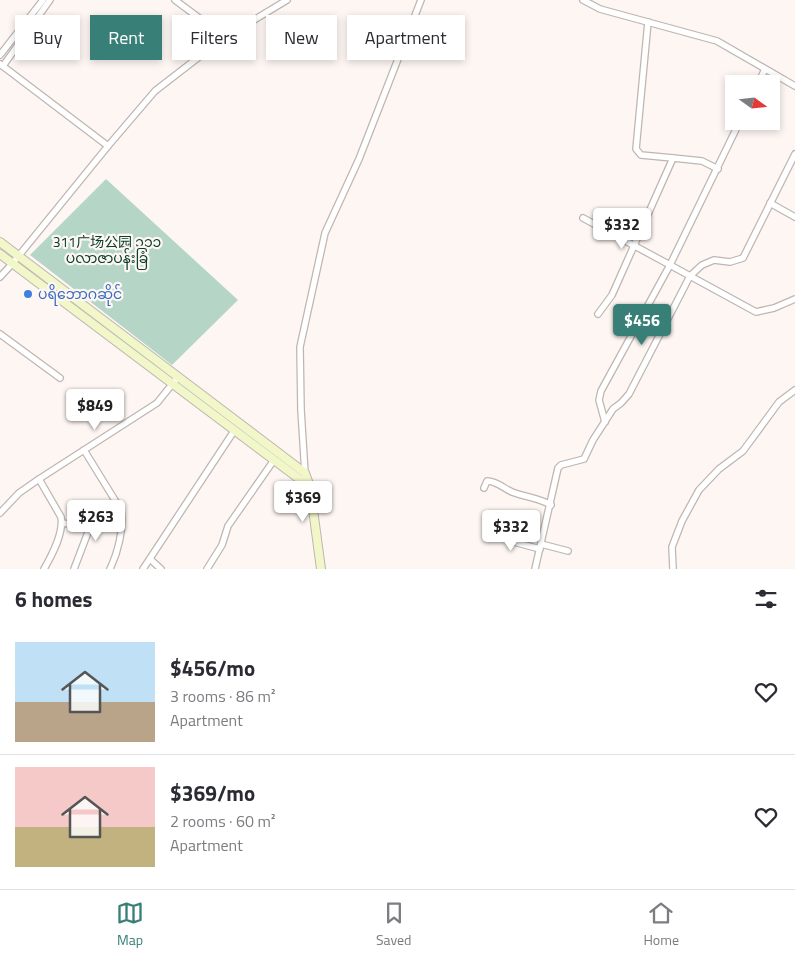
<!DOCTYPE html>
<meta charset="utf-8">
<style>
:root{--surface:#fff;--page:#f2f2f3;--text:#2b2b33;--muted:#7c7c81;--line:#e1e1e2;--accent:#387f78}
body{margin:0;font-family:"Titillium Web","Noto Sans SC","Noto Sans Myanmar",sans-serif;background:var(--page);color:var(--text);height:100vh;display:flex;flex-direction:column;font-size:19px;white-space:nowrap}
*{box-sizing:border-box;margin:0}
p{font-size:16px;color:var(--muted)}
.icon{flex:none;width:28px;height:28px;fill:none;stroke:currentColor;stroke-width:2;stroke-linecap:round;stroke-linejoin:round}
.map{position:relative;height:569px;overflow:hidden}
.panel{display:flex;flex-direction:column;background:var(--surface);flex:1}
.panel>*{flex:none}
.top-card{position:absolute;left:15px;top:15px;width:500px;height:45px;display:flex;gap:10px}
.needle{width:32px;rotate:105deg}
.tools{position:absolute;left:725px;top:75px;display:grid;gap:10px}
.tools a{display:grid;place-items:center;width:55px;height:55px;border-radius:0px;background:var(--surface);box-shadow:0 2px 8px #0003;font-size:25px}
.price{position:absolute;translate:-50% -42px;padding:0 11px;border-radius:5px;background:#fff;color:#222;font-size:16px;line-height:32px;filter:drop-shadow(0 1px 2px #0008)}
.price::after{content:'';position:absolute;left:50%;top:30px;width:15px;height:11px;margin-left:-8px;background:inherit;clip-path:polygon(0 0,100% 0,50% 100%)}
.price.on{background:var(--accent);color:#fff}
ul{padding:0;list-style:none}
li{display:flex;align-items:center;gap:15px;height:125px;padding:0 15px}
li+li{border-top:1px solid var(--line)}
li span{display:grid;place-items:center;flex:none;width:140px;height:100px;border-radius:0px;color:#555}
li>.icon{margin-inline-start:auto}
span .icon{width:60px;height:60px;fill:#fffc;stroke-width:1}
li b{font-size:21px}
h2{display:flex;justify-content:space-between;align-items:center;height:60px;padding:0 15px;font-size:21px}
.pill{padding:0 18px;border-radius:0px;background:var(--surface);box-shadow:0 2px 8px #0003;font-size:18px;line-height:45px}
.pill.on{background:var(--accent);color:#fff}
.menu{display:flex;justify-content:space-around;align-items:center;height:70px;border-top:1px solid var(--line);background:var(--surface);font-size:14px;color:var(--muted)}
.menu a{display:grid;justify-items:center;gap:2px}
.menu .on{color:var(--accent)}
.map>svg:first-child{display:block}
.green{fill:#b5d6c6}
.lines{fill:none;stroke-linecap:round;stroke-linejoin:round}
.street-casing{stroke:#bfb6b2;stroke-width:8}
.secondary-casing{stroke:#bfb6b2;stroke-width:10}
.street{stroke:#fff;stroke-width:5.5}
.secondary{stroke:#f1f7c8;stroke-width:8}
.shop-dot{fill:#3f7fe0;stroke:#fef6f3;stroke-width:2}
.labels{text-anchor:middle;stroke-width:4.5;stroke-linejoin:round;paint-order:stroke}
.park-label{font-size:14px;fill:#08402c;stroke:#fef6f3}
.shop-label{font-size:14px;fill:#366cbe;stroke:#fef6f3;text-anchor:start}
</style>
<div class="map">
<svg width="795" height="569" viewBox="0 0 795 569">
<rect width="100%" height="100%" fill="#fef6f3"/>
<!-- green -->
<path class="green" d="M106 179 238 300 172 365 30 255Z"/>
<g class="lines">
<defs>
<g id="street">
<path d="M583 0 600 9 717 41 795 86"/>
<path d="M648 22 636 149 641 155 673 158"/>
<path d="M218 39 231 34 287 0"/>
<path d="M0 55 43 0"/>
<path d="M0 64 108 146"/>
<path d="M3 66 50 0"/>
<path d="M758 84 765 69"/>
<path d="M795 154 743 258 730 262 714 260 702 265 690 276 756 312 774 308 795 299"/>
<path d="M770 203 795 217"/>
<path d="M583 218 670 265 601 391 599 400 605 422"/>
<path d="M0 277 12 264 108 146 155 91 217 43 218 35 214 29 175 0"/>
<path d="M598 314 612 295 673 158 702 161 718 169"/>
<path d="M0 334 60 378"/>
<path d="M84 450 121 510C124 529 118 552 110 569"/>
<path d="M305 473 301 410 300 347 325 233 359 159 421 0"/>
<path d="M39 479 61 517C64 533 52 555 44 569"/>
<path d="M484 488 487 481C497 481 503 488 512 492 525 497 539 498 551 505"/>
<path d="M0 513 19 493 39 479 157 403 178 377"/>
<path d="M62 523 90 527"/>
<path d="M503 528 510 541 540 549"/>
<path d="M541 544 568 551"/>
<path d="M150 559 161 569"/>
<path d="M74 569 90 527 92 509"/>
<path d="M143 569 234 431"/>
<path d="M207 569 222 545 228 526 274 460"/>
<path d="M535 569 558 468 561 465 584 459 593 440 613 409 621 403 629 394 690 276 670 265 740 121"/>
<path d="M673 569 672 547 682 521 699 490 719 469 743 451 779 402 795 390"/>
</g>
<g id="secondary">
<path d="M0 242 305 473 310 487 321 569"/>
<path d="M0 254 310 487"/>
</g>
</defs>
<!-- street casing -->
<use href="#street" class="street-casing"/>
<!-- secondary casing -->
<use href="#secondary" class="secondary-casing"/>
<!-- street -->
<use href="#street" class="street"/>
<!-- secondary -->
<use href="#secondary" class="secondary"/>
</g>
<!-- markers -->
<circle class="shop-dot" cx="28" cy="294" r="5"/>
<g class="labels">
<!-- park labels -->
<g class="park-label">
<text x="107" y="247">311广场公园 ၃၁၁<tspan x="107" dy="16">ပလာဇာပန်းခြံ</tspan></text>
</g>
<!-- shop labels -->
<g class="shop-label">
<text x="38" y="299">ပရိဘောဂဆိုင်</text>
</g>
</g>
</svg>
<div class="tools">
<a><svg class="needle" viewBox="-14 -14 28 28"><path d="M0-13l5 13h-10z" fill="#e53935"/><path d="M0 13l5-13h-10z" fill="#7c7c81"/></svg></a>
</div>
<b class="price" style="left:622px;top:250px">$332</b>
<b class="price on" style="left:642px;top:346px">$456</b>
<b class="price" style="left:95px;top:431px">$849</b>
<b class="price" style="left:303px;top:523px">$369</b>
<b class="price" style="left:96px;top:542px">$263</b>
<b class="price" style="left:511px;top:552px">$332</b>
<div class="top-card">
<a class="pill">Buy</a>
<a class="pill on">Rent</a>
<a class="pill">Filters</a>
<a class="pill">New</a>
<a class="pill">Apartment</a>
</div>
</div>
<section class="panel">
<h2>6 homes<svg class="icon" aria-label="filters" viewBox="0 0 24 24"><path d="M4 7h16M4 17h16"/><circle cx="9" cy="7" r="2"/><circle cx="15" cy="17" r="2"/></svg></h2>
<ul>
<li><span style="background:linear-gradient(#bfe0f5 60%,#b9a48a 0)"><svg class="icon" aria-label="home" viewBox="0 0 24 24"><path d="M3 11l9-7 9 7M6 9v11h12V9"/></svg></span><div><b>$456/mo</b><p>3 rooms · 86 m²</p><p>Apartment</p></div><svg class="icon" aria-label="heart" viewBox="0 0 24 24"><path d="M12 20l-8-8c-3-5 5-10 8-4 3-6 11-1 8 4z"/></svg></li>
<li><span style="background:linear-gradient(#f6c9c9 60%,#c2b280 0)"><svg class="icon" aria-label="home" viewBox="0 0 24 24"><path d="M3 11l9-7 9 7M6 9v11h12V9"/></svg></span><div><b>$369/mo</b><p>2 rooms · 60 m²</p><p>Apartment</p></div><svg class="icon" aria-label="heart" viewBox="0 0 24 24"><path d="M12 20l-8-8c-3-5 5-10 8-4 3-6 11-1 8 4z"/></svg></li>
</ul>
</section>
<nav class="menu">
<a class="on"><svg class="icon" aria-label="map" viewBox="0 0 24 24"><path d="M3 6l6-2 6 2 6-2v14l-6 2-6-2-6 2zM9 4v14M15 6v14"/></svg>Map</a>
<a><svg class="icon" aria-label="saved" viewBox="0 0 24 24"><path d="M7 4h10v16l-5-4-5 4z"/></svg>Saved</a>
<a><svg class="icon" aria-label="home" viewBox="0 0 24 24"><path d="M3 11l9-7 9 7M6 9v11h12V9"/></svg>Home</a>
</nav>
